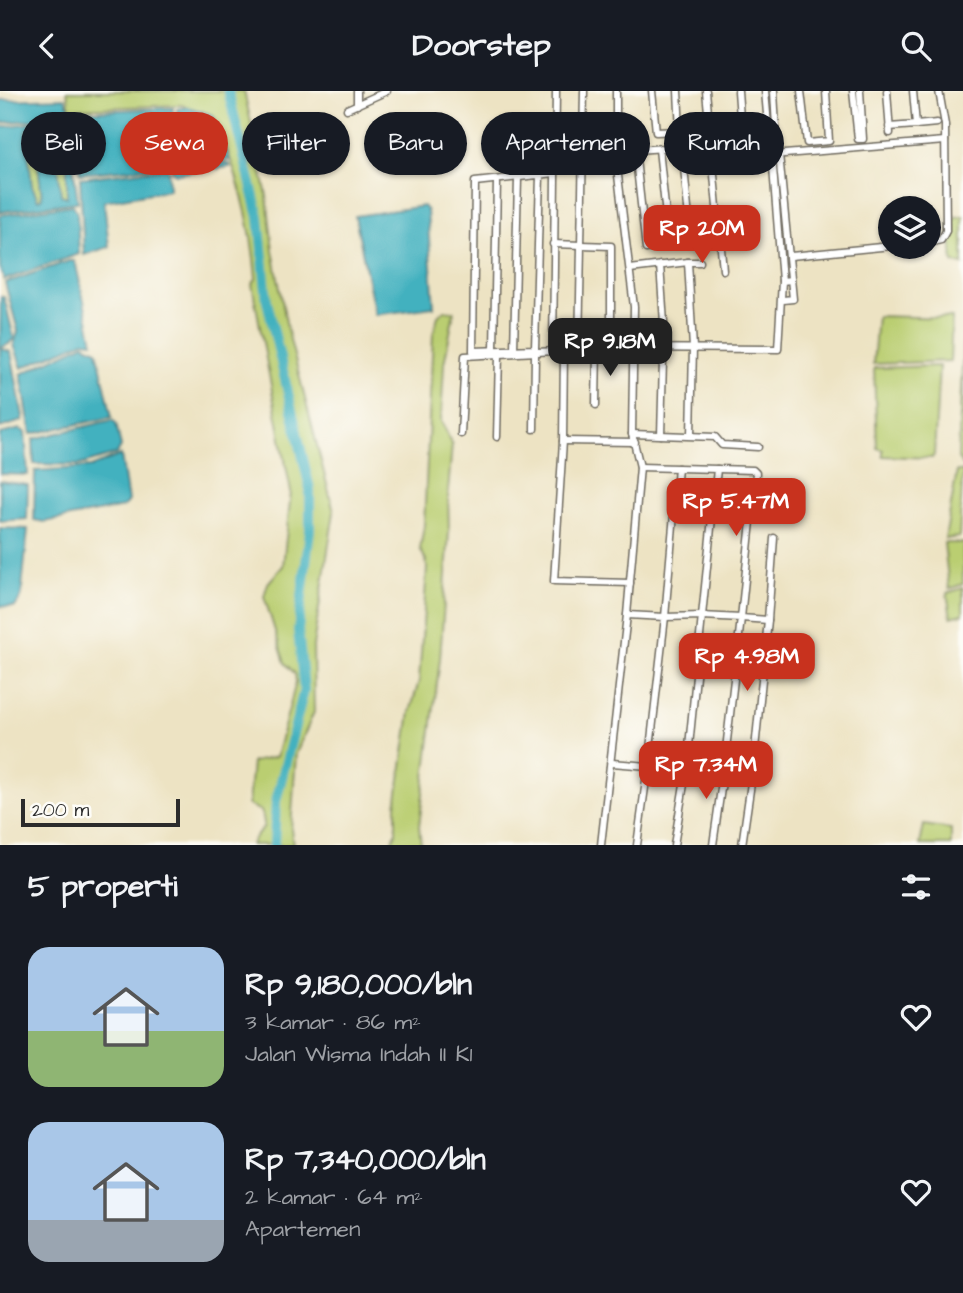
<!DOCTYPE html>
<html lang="id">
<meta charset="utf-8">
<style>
:root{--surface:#171b24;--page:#242831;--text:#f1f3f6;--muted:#9ea1a6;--accent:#c8321e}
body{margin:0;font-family:"Architects Daughter",sans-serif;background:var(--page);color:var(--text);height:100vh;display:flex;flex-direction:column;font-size:26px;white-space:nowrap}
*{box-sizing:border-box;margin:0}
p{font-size:23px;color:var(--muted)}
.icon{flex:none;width:38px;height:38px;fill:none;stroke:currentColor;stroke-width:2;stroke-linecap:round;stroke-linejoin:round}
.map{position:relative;height:754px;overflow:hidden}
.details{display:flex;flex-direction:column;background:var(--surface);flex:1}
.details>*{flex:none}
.banner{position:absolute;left:21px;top:21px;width:922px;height:63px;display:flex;gap:14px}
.buttons{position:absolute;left:878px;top:105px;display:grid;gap:14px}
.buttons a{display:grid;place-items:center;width:63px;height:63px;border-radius:50%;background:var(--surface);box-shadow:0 2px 5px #0004;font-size:35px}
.scale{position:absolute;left:21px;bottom:18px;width:159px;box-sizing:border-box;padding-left:7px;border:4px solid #2b2b2b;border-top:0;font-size:19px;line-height:24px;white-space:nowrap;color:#2b2b2b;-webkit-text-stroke:5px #fdfcf7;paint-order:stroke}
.price{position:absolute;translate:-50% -60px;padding:0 16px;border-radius:14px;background:var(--accent);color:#fff;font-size:23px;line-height:46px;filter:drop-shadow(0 2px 4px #0008)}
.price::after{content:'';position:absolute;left:50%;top:42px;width:21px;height:16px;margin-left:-10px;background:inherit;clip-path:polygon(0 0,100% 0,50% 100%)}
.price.on{background:#222;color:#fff}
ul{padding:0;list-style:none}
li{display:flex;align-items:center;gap:21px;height:175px;padding:0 28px}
li span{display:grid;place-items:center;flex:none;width:196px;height:140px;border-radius:21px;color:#555}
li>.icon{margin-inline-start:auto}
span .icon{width:84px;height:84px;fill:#fffc;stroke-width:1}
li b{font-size:30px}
h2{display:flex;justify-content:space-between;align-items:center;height:84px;padding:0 28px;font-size:30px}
.tag{padding:0 24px;border-radius:32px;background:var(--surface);box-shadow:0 2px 5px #0004;font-size:24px;line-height:63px}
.tag.on{background:var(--accent);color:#fff}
header{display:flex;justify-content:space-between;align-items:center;height:91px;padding:0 28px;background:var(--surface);font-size:32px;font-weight:700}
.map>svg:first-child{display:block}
.green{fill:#bace71;stroke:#727c4e;stroke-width:2}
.water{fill:#43b1bf;stroke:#376e75;stroke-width:2;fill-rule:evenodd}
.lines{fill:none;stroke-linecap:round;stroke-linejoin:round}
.river{stroke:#43b1bf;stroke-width:10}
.minor-casing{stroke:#6f6b60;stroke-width:9}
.minor{stroke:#fff;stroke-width:6}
</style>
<header><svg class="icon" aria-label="back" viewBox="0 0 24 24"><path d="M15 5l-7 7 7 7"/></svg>Doorstep<svg class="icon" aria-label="search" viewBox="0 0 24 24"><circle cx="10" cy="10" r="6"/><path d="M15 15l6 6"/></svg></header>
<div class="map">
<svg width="963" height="754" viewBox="0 0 963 754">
<rect width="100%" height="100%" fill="#fdfcf7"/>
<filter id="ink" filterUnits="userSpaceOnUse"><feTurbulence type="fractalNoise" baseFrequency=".0143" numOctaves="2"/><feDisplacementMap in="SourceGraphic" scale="14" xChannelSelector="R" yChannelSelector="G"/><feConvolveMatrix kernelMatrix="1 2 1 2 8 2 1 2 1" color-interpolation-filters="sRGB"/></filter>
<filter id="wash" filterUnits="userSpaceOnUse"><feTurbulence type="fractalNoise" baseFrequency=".00686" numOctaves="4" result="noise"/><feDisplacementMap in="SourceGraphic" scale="28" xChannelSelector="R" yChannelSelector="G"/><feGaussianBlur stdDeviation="1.57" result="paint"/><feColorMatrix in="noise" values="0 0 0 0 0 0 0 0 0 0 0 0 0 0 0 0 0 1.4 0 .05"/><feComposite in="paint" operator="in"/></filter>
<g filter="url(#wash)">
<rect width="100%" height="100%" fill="#ede3c3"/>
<!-- green -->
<g class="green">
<path d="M67 0H244L267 105 273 159 287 237 334 421 313 555 314 621 296 663 291 738 293 754H251C256 737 270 744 261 720L248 714 252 671 276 666 296 591 295 583 285 572 264 505 268 492 283 475 291 401 252 193 256 188C251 126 238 84 214 26L182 14 70 18Z"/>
<path d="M57 36 61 38 67 78V106L61 105 53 39Z"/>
<path d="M28 37 34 39 42 107 38 109 32 95 26 41Z"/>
<path d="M963 125V174H962L953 171 950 132 955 126Z"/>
<path d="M445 219 454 221 444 273 441 330 452 353 448 401 449 441 440 568 419 735 421 754H390L396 742V715L410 621 419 590 427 477 426 469 420 458 424 435 433 243 438 225Z"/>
<path d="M877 225 952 227 950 270 873 273Z"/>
<path d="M963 250V375L958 367Z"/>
<path d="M939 275 934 364 932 367 883 365V359L877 357 874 277Z"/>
<path d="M957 380H963L959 446 945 448Z"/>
<path d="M944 452H963V493L949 498Z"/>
<path d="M963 497V523L951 526 947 502Z"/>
<path d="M924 734 951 738V754H920Z"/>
</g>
<!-- water -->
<g class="water">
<path d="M65 7 69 17 65 26 0 32V9Z"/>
<path d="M189 16 213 24 230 69 194 71 193 37 177 34V18Z"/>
<path d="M173 17 171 74 80 83 71 21Z"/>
<path d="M67 27 78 111 0 121V36ZM54 36 61 38 67 78V106L61 104ZM28 37 34 39 42 107 38 109 32 95 26 41Z"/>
<path d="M190 38 192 71 176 73 177 39Z"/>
<path d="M223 72 229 73 230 76 176 83 171 80 175 76Z"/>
<path d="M168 77 169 99 104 110 109 156 84 164 80 87Z"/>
<path d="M73 114 77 121 79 163 4 189 0 176V124Z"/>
<path d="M423 115 427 120 434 216 375 224 355 125Z"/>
<path d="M69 170H74L76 174 93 251 84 250 22 277 14 254 18 240 5 192Z"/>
<path d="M1 205 4 206 14 247 9 253 0 257Z"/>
<path d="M84 253 97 259 112 326 31 343 21 283Z"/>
<path d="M3 258 11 261 23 326 22 330 0 337V259Z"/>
<path d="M112 329 116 332 121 356 117 363 80 374 34 373 33 348Z"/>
<path d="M20 338 25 341 28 384 0 383V343Z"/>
<path d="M121 364 128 410 123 416 44 431 34 429 35 380 91 376Z"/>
<path d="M0 390 28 394 27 428 0 430Z"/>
<path d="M0 437 28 438 21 507 15 516 0 515Z"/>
</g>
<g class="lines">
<!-- river -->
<path class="river" d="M228 0 259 126 267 210 310 398V439L298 539 304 599 276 710 274 754"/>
</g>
</g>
<g filter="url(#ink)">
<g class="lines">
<defs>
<g id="minor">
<path d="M357 0V14"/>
<path d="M652 0 656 41 680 40 678 0"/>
<path d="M706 0 723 179"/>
<path d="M738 0 742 53"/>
<path d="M765 0 769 46"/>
<path d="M774 0 777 55"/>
<path d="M801 0 807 52 829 50 826 0"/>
<path d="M853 0 858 48H863L860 0"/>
<path d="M887 0 890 42"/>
<path d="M347 18 387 0"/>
<path d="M916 34 937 32"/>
<path d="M889 36 916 34 913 0"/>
<path d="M682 56 691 148 646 158 635 59H636L709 54"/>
<path d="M659 58 669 154"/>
<path d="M779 63 793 208 783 209"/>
<path d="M540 68H616"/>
<path d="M540 84 535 258 473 260 475 91 555 82"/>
<path d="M929 152 941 149 946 140 945 34 939 0"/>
<path d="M553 153 611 155V257"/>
<path d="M791 165 891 155"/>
<path d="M688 171H700"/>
<path d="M660 174 664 232 661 344"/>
<path d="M630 178 688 171 693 257 691 344"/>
<path d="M782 190 772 64 945 50"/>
<path d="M579 258 584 0"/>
<path d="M494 259 497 89"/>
<path d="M514 259 518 87"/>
<path d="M564 259 563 350 554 490 630 492"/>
<path d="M553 260 556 0"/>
<path d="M596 314 597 258"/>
<path d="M534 338 535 263"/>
<path d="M461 343 465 265 611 257 778 258 782 190 791 189"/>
<path d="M632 343 715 346 722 354 758 356"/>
<path d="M497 346 499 264"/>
<path d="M563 350 635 351"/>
<path d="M640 376 678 377 665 526 702 525 687 675 724 676 713 754"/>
<path d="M678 377 717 378 702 525 741 527 724 676 753 678 742 754"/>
<path d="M717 378 753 379 756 382 741 527 768 529 774 447"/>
<path d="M627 524 665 526 648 675H687L674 754"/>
<path d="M612 672 648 675 637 754"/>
<path d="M753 678 768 529"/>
<path d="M601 754 627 524 640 376 632 343 634 216 616 68V0"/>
</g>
</defs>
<!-- minor casing -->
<use href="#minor" class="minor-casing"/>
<!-- minor -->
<use href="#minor" class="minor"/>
</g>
</g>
</svg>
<div class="buttons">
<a><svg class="icon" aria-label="layers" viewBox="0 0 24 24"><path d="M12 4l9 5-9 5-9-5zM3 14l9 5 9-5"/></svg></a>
</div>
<div class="scale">200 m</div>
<b class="price" style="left:702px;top:174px">Rp 20M</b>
<b class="price on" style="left:610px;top:287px">Rp 9.18M</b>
<b class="price" style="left:736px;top:447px">Rp 5.47M</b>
<b class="price" style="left:747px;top:602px">Rp 4.98M</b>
<b class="price" style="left:706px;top:710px">Rp 7.34M</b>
<div class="banner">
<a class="tag">Beli</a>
<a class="tag on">Sewa</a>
<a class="tag">Filter</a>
<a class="tag">Baru</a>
<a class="tag">Apartemen</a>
<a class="tag">Rumah</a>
</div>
</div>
<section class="details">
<h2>5 properti<svg class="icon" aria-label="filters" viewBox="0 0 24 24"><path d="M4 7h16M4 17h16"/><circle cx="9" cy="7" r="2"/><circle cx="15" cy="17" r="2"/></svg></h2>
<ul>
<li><span style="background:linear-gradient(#a9c7e8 60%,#8fb573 0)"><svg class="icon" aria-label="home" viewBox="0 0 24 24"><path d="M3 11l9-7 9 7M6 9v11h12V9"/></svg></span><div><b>Rp 9,180,000/bln</b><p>3 kamar · 86 m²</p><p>Jalan Wisma Indah II K1</p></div><svg class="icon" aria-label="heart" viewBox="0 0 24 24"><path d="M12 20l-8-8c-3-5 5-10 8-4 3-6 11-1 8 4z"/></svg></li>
<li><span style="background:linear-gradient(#a9c7e8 70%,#9aa5b1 0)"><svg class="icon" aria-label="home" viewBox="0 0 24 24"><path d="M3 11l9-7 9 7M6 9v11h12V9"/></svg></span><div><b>Rp 7,340,000/bln</b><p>2 kamar · 64 m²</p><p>Apartemen</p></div><svg class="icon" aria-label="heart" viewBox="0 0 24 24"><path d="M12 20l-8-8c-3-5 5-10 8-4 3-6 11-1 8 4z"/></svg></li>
</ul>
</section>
